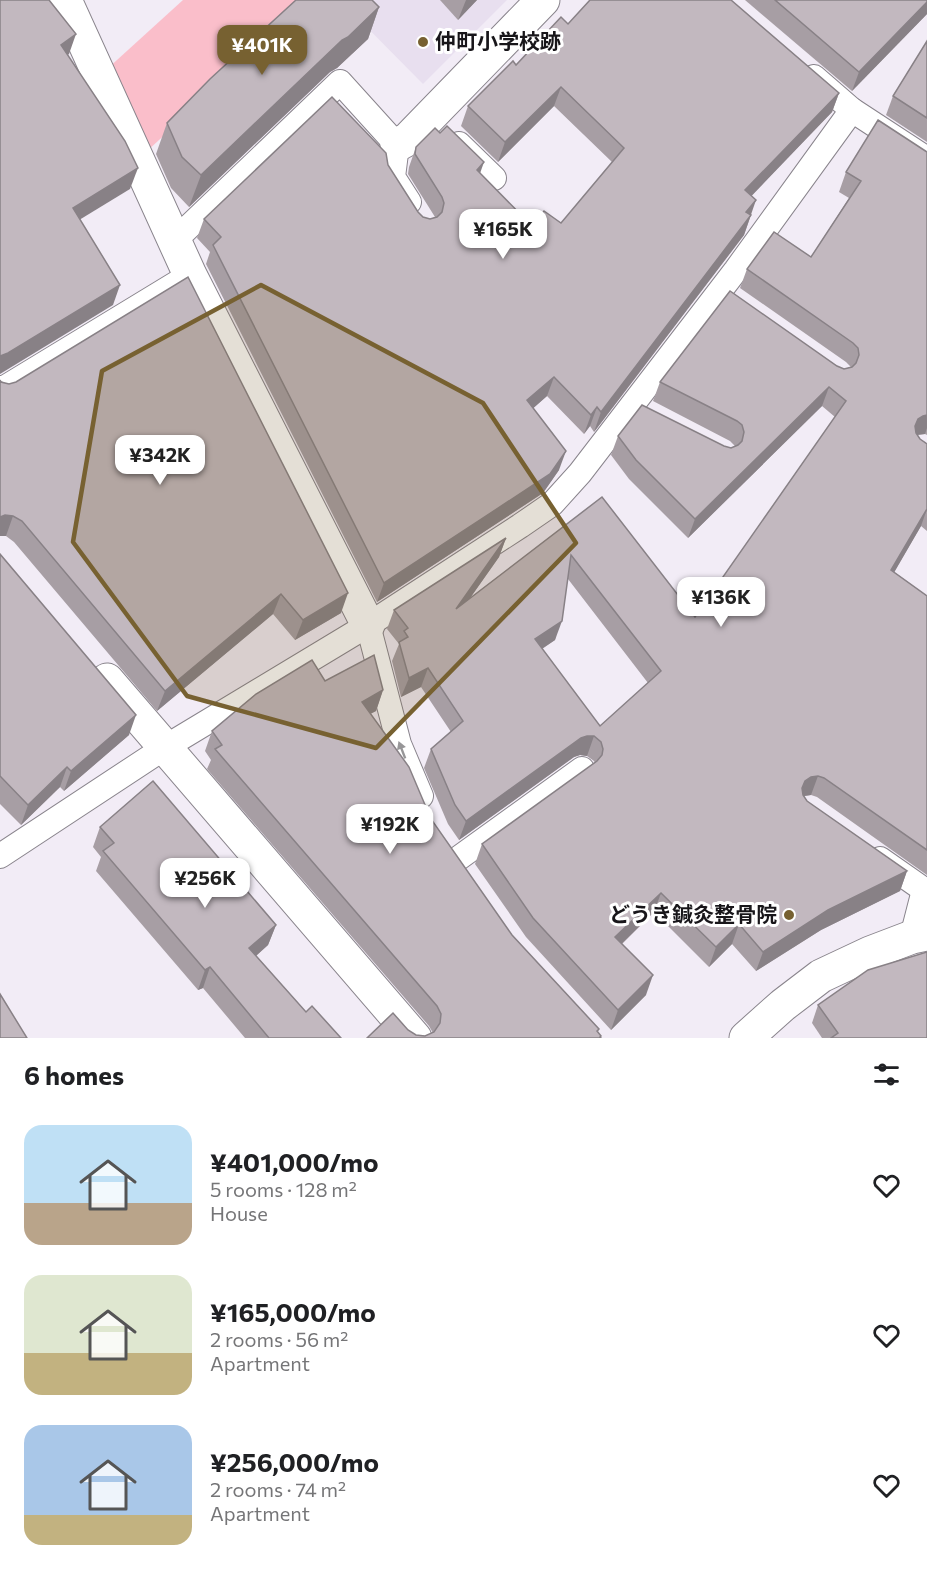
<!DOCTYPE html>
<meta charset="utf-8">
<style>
:root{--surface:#fff;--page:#f6f6f6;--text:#202124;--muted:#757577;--accent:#776131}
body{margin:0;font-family:Commissioner,"Noto Sans JP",sans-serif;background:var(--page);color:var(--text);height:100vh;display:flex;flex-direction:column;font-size:22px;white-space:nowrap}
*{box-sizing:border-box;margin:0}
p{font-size:20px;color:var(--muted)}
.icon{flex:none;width:33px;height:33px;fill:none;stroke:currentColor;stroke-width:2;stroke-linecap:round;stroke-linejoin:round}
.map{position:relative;height:1038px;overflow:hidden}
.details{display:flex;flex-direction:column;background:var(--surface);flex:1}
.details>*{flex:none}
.price{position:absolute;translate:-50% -51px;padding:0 14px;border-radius:12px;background:#fff;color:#222;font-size:20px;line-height:39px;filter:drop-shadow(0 2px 3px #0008)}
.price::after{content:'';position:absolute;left:50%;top:36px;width:18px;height:14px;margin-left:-9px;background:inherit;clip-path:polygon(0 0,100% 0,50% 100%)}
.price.current{background:var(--accent);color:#fff}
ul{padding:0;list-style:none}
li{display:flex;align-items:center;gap:18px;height:150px;padding:0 24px}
li span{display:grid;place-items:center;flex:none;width:168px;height:120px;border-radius:18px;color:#555}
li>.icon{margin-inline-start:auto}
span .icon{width:72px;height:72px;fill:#fffc;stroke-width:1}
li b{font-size:26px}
h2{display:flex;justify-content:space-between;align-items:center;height:72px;padding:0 24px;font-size:26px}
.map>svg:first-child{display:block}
.built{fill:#e8dfef}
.green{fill:#fabeca}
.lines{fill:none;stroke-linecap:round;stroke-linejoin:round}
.service-casing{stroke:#89848c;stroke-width:26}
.minor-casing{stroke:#89848c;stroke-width:35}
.tertiary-casing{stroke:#89848c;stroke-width:35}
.service{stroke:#fff;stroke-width:24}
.minor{stroke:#fff;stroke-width:33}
.tertiary{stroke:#fff;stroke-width:33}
.wall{fill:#a79ea4;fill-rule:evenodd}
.shaded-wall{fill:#888186}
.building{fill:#c2b8bf;stroke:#888186;stroke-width:1.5;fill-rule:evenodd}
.oneway{fill:#979698}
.marked{fill:#776131;fill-opacity:0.2;stroke:#776131;stroke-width:4.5;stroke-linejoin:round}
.poi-dot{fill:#776131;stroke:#fff;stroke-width:2}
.labels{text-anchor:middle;stroke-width:6;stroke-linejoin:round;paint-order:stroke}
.poi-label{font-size:21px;font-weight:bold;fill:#18161a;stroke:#fff;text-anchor:start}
</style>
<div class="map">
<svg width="927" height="1038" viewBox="0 0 927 1038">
<rect width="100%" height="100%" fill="#f2ecf6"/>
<!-- built -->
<path class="built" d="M340 0H507L423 84Z"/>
<!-- green -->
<path class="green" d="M183 0H311L146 152 106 70Z"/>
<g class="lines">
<defs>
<g id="service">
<path d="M852 110 927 159"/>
<path d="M459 144 494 178"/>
<path d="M175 240 340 82 397 145 393 177 409 202"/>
<path d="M0 388 1 390 190 275"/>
<path d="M368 625 399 744 421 796"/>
<path d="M0 856 164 748 368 625 520 526 552 504 580 473 736 270 852 110 814 77"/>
<path d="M880 859 927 892"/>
<path d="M456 860 582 769"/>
<path d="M912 937 922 898 927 891"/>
</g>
<g id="minor">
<path d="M65 0 190 275 368 625"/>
<path d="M397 145 408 139 543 0"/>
<path d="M107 680 415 1038"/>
</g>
<path id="tertiary" d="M746 1038 783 1005 821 976 870 953 912 937 927 934"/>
</defs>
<!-- service casing -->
<use href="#service" class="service-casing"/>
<!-- minor casing -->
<use href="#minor" class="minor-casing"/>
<!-- tertiary casing -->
<use href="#tertiary" class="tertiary-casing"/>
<!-- service -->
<use href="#service" class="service"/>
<!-- minor -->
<use href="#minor" class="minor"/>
<!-- tertiary -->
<use href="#tertiary" class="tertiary"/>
</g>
<!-- wall -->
<g class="wall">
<path d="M440 0H477L458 20Z"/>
<path d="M745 0H927V14L852 91Z"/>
<path d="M379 7 368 39 337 68 330 72 189 207 171 188 156 154 167 123Z"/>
<path d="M568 24 839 93 832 112 751 196V215L744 235 594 432 590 426 584 434 547 396 533 408 559 470 543 493 377 602 206 264 210 252 197 238 204 219 388 165 418 212 423 217 430 219 435 217 408 174 409 167 416 147 480 173 533 227 561 223 612 162 554 106 498 162 461 126 468 106 516 65Z"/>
<path d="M927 41V142L886 115 893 96Z"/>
<path d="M927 152V435L925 434 917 435 920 439 927 444V531L921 526 894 572 927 596V875L817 797 811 795 804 796 807 801 907 871 900 891 821 930 756 971 732 944 709 967 654 912 622 944 646 995 611 1030 526 937 475 864 482 844 595 763 594 761 587 756 580 755 574 757 459 840 448 824 424 768 431 749 451 732 421 687 401 697 392 661 399 644 387 629 394 610 506 538 499 557 470 598 602 497 695 617 835 417 822 406 688 538 629 479 611 455 618 436 731 448 735 446 730 441 653 401 660 382 837 366 844 369 851 367 846 362 740 288 747 269 811 257 849 198 839 192 846 172ZM568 579 648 683 600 726 542 649 555 640Z"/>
<path d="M0 380 341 613 295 640 273 614 157 711 14 542 6 536Z"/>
<path d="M0 554 129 735 64 791 60 787 21 825 0 804Z"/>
<path d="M325 681 383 690 376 711 370 714 431 819 512 935 599 1029 598 1032 601 1036V1037L367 1038 408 1030 416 1035 425 1036 433 1033 429 1026 207 769 211 760 205 751 212 731Z"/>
<path d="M100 827 276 925 268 945 256 956 306 1012 341 1038H245L203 988 198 990 96 871 101 857 93 847Z"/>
<path d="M818 1005 927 1038H822L812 1023Z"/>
</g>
<!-- shaded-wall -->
<g class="shaded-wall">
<path d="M466 0H477L458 20Z"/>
<path d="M927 2V14L852 91 859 72Z"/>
<path d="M379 7 368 39 337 68 330 72 189 207 201 175 342 40Z"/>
<path d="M76 34 69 54 54 66 61 45Z"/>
<path d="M561 87 554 106 498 162 505 142Z"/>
<path d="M839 93 832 112 738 210 745 190Z"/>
<path d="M484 162 477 182V170Z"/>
<path d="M138 168 130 189 66 228 73 208Z"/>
<path d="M756 200 744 235 594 432 601 412 746 212Z"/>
<path d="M120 285 113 305 0 374V356Z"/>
<path d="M554 377 547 396 520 420 527 400Z"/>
<path d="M829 387 822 406 688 538 695 519Z"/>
<path d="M597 407 590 426 584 434 591 415Z"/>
<path d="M927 415V428L925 434 916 435 915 426 918 419 923 416Z"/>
<path d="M566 451 559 470 543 493 377 602 384 583Z"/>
<path d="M927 509 921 526 884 590 891 570Z"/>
<path d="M5 515 13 516 6 536H0V517Z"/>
<path d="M506 538 499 557 449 628 456 609Z"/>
<path d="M348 593 341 613 295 640 303 620Z"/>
<path d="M281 594 273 614 157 711 165 691Z"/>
<path d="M562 621 555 640 528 658 535 639Z"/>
<path d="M428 668 421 687 401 697 409 678Z"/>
<path d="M383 690 376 711 354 722 362 702Z"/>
<path d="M136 715 129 735 64 791 71 771Z"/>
<path d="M587 736H594L587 756 580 755 574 757 459 840 466 821 581 738Z"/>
<path d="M67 767 60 787 21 825 28 805Z"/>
<path d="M818 776 811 795 804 796 798 800 805 781 811 777Z"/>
<path d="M907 871 900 891 821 930 756 971 763 952 828 910Z"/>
<path d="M661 893 654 912 608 957 615 937Z"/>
<path d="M739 924 732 944 709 967 716 947Z"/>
<path d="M276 925 268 945 242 968 249 948Z"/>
<path d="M210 967 203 988 198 990 205 970Z"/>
<path d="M653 975 646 995 611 1030 618 1010Z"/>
</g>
<!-- building -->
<g class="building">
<path d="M0 0H49L76 34 61 45 125 141 138 168 73 208 120 285 8 353 0 356Z"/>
<path d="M296 0H372L379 7 348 37 342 40 201 175 182 157 167 123 210 79Z"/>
<path d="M590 0H731L839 93 745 190 756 200 746 212 751 215 601 412 597 407 591 415 554 377 527 400 566 451 550 474 384 583 214 247 213 245 221 237 204 219 332 97 386 153 388 165 418 212 423 217 430 219 437 217 442 212 444 203 442 197 415 154 416 147 435 128 440 133 447 126 484 162 477 170 533 227 544 211 561 223 624 148 561 87 505 142 468 106 513 61 516 65 561 17 568 24Z"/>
<path d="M775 0H927V2L859 72Z"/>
<path d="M927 41V118L893 96Z"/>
<path d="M878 120 927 152V415L923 416 918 419 915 426 916 433 920 439 927 444V509L891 570 927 596V850L824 778 818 776 811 777 805 781 802 788 803 795 807 801 907 871 828 910 763 952 739 924 716 947 661 893 615 937 653 975 618 1010 533 918 482 844 597 761 602 755 603 749 601 742 594 736H587L581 738 466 821 455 805 431 749 463 721 428 668 409 678 399 642 408 637 404 631 408 628 394 610 506 538 456 609 602 497 695 617 846 401 829 387 695 519 636 460 618 436 642 405 724 446 731 448 738 445 742 441 744 432 742 425 737 421 660 382 730 291 837 366 844 369 852 367 856 363 859 355 858 348 853 343 747 269 774 232 811 257 861 181 846 172ZM571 555 661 671 600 726 535 639 562 621Z"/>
<path d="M188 277 348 593 303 620 281 594 165 691 22 521 13 516 5 515 0 517V380L1 382 9 384 16 382Z"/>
<path d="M0 554 136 715 71 771 67 767 28 805 0 776Z"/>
<path d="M374 655 383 690 362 702 409 767 431 819 512 935 599 1029 597 1031 601 1036 600 1037 601 1038H367L393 1013 408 1030 416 1035 425 1036 434 1032 440 1023 441 1014 437 1006 215 749 222 745 212 731 256 694 312 660 325 681Z"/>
<path d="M153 781 276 925 249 948 306 1012 312 1006 341 1038H269L210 967 205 970 103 851 114 843 100 827Z"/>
<path d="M927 952V1038H831L838 1033 818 1005 868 970Z"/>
<path d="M0 994 27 1038H0Z"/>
</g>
<!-- one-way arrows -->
<defs><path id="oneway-solid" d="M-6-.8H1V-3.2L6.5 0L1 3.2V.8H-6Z" transform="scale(1.5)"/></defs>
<use class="oneway" href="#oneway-solid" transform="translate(402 750) rotate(-111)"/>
<!-- marked area -->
<path class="marked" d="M261 285 483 403 576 543 376 748 187 696 73 542 102 371Z"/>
<!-- markers -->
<g class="poi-dot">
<circle cx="423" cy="42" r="6"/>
<circle cx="789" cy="915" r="6"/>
</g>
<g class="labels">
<!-- poi labels -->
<g class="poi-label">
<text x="435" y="49">仲町小学校跡</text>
<text x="777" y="922" text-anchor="end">どうき鍼灸整骨院</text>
</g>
</g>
</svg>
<b class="price current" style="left:262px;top:76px">¥401K</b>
<b class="price" style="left:503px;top:260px">¥165K</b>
<b class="price" style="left:160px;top:486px">¥342K</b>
<b class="price" style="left:721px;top:628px">¥136K</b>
<b class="price" style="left:390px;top:855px">¥192K</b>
<b class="price" style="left:205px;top:909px">¥256K</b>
</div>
<section class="details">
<h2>6 homes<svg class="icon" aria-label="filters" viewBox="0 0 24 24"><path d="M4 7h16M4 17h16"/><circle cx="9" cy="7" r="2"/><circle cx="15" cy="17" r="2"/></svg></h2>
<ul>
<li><span style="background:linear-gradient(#bfe0f5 65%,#b9a48a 0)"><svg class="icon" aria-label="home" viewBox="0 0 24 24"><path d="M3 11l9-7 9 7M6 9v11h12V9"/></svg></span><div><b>¥401,000/mo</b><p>5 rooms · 128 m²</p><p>House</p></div><svg class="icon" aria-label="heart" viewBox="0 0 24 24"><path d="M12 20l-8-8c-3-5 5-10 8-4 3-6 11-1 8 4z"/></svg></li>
<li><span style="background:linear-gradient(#dfe7d0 65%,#c2b280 0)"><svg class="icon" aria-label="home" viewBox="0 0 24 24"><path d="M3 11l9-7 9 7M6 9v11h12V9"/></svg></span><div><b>¥165,000/mo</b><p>2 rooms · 56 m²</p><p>Apartment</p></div><svg class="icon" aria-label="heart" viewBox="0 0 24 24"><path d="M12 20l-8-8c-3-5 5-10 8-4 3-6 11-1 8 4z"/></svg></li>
<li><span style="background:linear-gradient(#a9c7e8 75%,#c2b280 0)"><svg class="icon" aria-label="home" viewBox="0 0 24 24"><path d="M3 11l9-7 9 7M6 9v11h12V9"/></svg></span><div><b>¥256,000/mo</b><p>2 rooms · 74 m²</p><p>Apartment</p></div><svg class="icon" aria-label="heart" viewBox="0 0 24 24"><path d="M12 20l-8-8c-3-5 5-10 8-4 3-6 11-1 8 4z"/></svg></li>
</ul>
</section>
